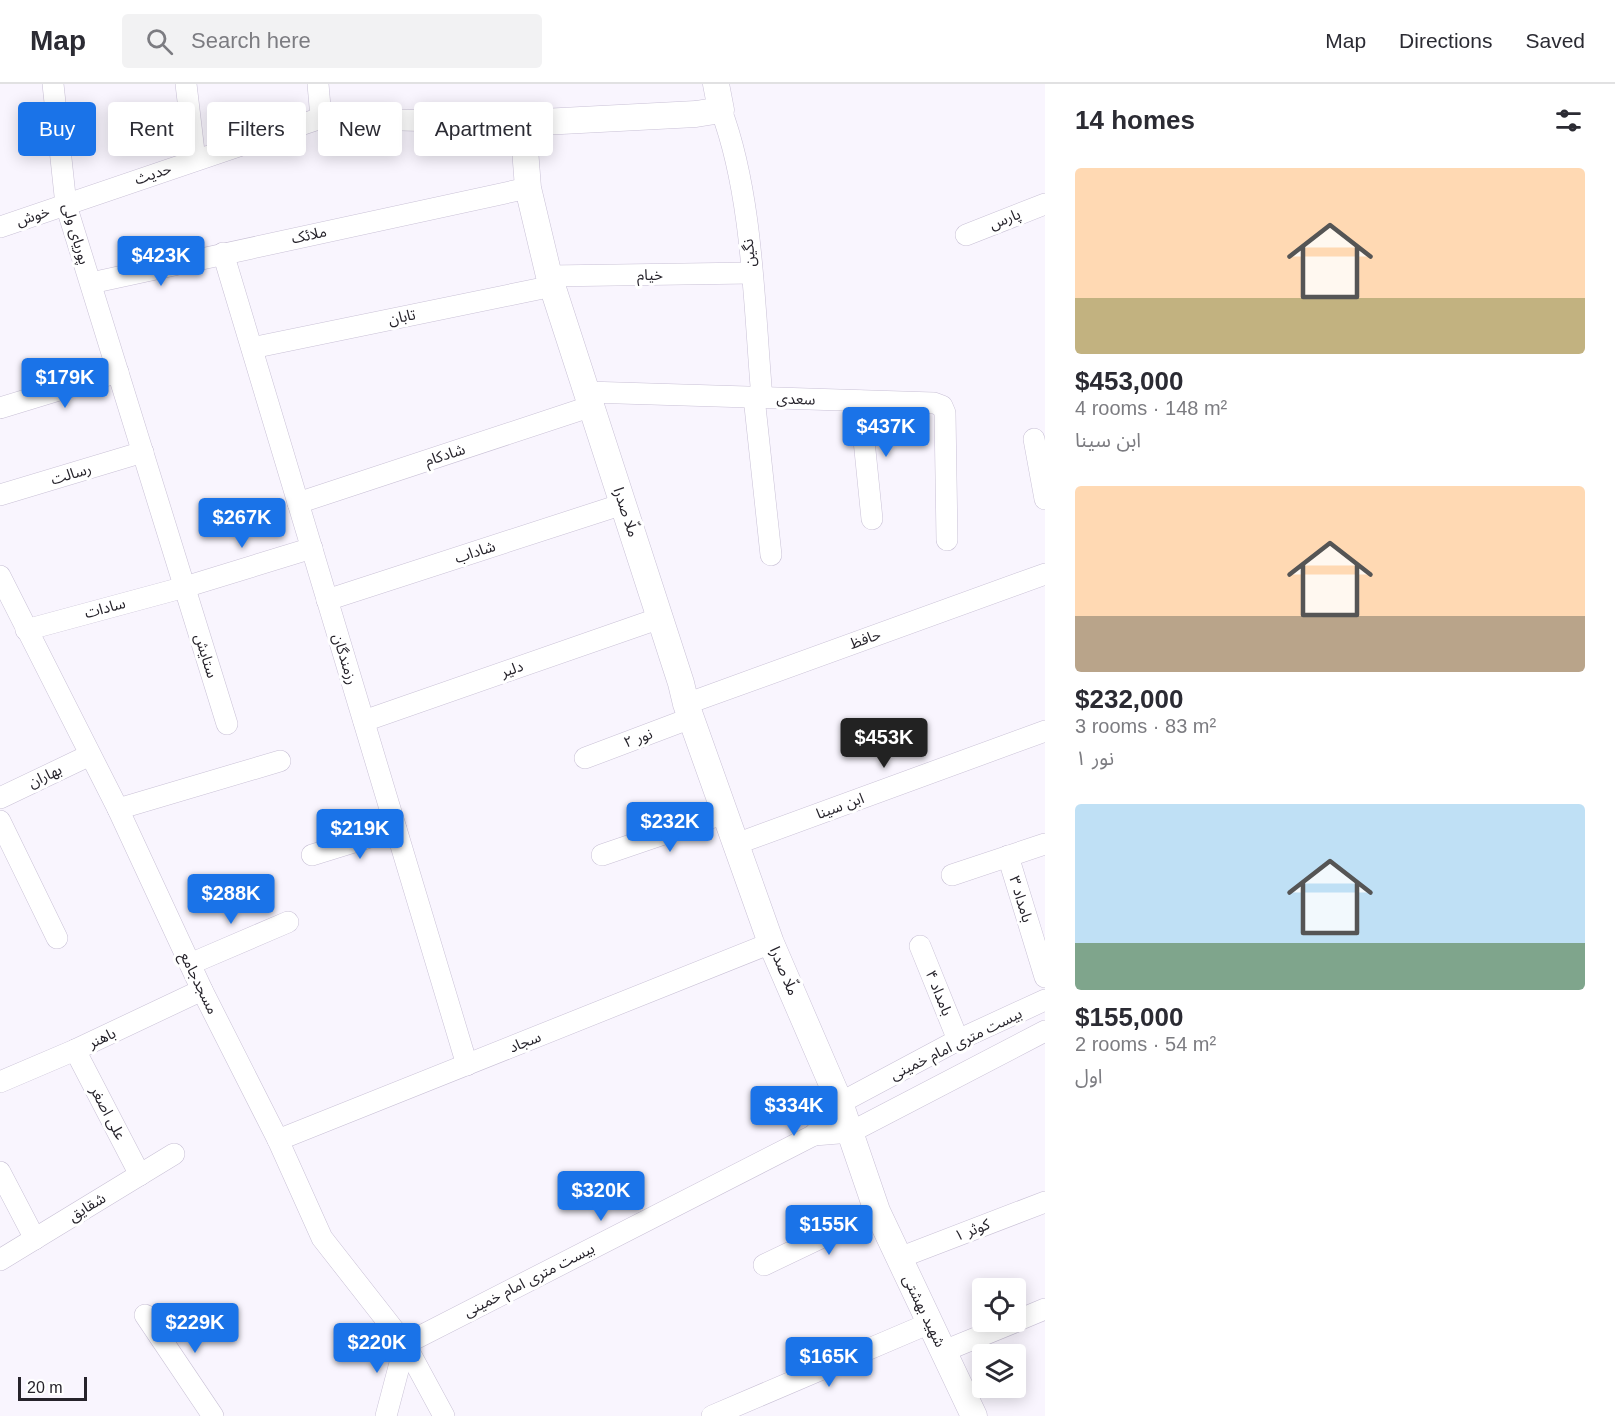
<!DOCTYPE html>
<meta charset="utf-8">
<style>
:root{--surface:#fff;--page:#f2f2f3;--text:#2b2b33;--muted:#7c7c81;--line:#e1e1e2;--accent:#1a73e8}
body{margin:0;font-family:Arial,"Noto Sans Arabic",sans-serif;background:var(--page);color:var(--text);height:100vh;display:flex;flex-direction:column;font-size:22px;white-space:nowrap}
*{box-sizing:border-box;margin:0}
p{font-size:20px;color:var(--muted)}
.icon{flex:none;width:33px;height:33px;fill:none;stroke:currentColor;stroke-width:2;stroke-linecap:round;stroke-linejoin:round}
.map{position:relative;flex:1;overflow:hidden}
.details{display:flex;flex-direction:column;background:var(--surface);width:570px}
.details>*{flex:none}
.hud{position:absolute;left:18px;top:18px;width:570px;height:54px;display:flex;gap:12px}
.controls{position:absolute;left:972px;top:1194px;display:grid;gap:12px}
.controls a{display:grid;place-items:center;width:54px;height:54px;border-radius:6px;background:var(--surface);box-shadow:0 3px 15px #0003;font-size:30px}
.scale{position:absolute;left:18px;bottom:15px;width:69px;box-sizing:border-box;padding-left:6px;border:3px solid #26232b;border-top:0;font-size:16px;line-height:21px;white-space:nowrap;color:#26232b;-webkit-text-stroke:4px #fff;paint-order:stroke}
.price{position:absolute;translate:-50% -51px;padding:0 14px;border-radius:6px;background:var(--accent);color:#fff;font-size:20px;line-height:39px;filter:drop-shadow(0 2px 3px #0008)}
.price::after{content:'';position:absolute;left:50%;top:36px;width:18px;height:14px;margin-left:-9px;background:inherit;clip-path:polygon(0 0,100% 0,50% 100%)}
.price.current{background:#222;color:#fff}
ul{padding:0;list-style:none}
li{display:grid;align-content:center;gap:12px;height:318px;padding:0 30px}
li span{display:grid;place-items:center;height:186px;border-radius:6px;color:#555}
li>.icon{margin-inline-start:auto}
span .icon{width:108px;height:108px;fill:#fffc;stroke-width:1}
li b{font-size:26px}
h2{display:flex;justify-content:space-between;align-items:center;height:72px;padding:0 30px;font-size:26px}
.chip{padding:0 21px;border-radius:6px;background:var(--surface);box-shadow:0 3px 15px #0003;font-size:21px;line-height:54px}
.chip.current{background:var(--accent);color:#fff}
header{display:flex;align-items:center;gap:36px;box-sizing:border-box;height:84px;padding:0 30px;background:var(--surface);border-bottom:2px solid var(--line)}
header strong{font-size:28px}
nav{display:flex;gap:33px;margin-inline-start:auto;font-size:21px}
.search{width:420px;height:54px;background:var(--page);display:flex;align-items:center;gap:15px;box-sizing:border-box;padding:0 21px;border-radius:6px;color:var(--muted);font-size:22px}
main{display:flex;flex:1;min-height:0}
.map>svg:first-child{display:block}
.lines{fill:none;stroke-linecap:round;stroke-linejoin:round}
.minor-casing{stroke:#c9c1d6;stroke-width:22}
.tertiary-casing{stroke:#c9c1d6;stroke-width:27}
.minor{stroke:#fff;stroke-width:21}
.tertiary{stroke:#fff;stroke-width:26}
.labels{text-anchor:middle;stroke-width:6;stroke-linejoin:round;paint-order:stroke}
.street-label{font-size:15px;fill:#26232b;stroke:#fff}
</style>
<header>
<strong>Map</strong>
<div class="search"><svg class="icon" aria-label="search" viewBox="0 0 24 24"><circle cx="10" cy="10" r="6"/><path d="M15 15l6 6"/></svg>Search here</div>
<nav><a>Map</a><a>Directions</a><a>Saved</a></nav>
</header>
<main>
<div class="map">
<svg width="1045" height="1332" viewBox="0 0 1045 1332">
<rect width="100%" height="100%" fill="#f9f5fe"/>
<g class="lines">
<defs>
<g id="minor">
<path d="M53 0 66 121 227 640"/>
<path d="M186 0 195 76"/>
<path d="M318 0 321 34"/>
<path d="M721 26C753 111 754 223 762 314"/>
<path d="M0 143 321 34 523 39"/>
<path d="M966 151 1045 120"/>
<path d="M223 169 467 981"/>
<path d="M549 192 751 189"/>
<path d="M91 199 528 104"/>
<path d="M252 264 553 202"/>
<path d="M587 308 934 319 942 322 945 329 947 456"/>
<path d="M754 313 771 471"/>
<path d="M860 317 872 435"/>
<path d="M0 324 118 288"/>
<path d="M1034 355 1045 415"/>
<path d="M0 411 143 368"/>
<path d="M298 419 592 322"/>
<path d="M0 492 118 725 202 906 278 1056 322 1154 405 1260 444 1332"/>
<path d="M327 516 623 420"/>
<path d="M26 546 185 503 312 464"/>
<path d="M686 620 1045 490"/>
<path d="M364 637 660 534"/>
<path d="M585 674 691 634"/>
<path d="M0 714 90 671"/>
<path d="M118 725 280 677"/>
<path d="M0 737 57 854"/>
<path d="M736 760 1045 647"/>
<path d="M312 771 396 745"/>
<path d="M602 771 725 729"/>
<path d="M1008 772 1045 893"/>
<path d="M952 791 1045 760"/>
<path d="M920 862 958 956"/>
<path d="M190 880 288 838"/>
<path d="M1045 916 958 956 840 1019 814 1051 851 1048 1045 947"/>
<path d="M75 966 140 1091"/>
<path d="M0 998 75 966 202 906"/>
<path d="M278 1056 771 859"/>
<path d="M0 1088 35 1155"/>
<path d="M899 1174 1045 1118"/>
<path d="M0 1176 174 1070"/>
<path d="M764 1181 877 1127"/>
<path d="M145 1231 213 1332"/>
<path d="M1016 1237 1045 1225"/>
<path d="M405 1260 814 1051"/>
<path d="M944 1267 1015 1238"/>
<path d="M386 1332 405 1260"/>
<path d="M712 1332 930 1239"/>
</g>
<path id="tertiary" d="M716 0 721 26 696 30 523 39 528 104 549 192 681 599 686 620 771 859 840 1019 877 1127 974 1332"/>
</defs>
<!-- minor casing -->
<use href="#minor" class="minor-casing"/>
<!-- tertiary casing -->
<use href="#tertiary" class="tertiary-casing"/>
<!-- minor -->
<use href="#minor" class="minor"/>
<!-- tertiary -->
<use href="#tertiary" class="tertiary"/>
</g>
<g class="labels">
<!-- street labels -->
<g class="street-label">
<text transform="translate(153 90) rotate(-19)" y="5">حدیث</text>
<text transform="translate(33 132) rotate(-18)" y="5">خوش</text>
<text transform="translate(1005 135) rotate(-21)" y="5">پارس</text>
<text transform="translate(76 150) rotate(74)" y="5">پوریای ولی</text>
<text transform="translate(309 151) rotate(-12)" y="5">ملائک</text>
<text transform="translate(749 169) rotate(-95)" y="5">نگین</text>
<text transform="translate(650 191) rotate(-1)" y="5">خیام</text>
<text transform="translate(402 233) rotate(-12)" y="5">تابان</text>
<text transform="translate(796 315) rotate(2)" y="5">سعدی</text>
<text transform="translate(445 371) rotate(-18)" y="5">شادکام</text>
<text transform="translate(71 390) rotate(-17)" y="5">رسالت</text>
<text transform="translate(626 428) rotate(72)" y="5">ملّا صدرا</text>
<text transform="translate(475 468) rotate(-18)" y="5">شاداب</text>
<text transform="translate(105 524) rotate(-15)" y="5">سادات</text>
<text transform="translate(865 555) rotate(-20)" y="5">حافظ</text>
<text transform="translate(206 572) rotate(73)" y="5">ستایش</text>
<text transform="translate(345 575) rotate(73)" y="5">رزمندگان</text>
<text transform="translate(512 585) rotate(-19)" y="5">دلیر</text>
<text transform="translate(638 654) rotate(-20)" y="5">نور ۲</text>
<text transform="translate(45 692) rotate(-25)" y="5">بهاران</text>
<text transform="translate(840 722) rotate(-20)" y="5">ابن سینا</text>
<text transform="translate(1021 815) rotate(73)" y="5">بامداد ۳</text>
<text transform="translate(784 887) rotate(67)" y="5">ملّا صدرا</text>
<text transform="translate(199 899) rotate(64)" y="5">مسجدجامع</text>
<text transform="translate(939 909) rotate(68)" y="5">بامداد ۴</text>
<text transform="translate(102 954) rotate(-25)" y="5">باهنر</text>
<text transform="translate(525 958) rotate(-22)" y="5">سجاد</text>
<text transform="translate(956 960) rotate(-26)" y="5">بیست متری امام خمینی</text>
<text transform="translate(108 1029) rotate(62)" y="5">علی اصغر</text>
<text transform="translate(87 1123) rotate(-31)" y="5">شقایق</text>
<text transform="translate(972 1146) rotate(-21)" y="5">کوثر ۱</text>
<text transform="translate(529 1196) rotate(-27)" y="5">بیست متری امام خمینی</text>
<text transform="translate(924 1227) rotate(64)" y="5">شهید بهشتی</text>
</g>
</g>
</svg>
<div class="controls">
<a><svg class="icon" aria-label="locate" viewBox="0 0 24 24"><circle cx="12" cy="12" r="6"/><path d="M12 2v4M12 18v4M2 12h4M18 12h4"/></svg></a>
<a><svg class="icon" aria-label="layers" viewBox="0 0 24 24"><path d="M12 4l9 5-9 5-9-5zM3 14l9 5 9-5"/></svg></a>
</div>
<div class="scale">20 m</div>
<b class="price" style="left:161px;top:203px">$423K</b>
<b class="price" style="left:65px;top:325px">$179K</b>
<b class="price" style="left:886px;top:374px">$437K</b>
<b class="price" style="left:242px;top:465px">$267K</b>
<b class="price current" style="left:884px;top:685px">$453K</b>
<b class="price" style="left:670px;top:769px">$232K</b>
<b class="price" style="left:360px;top:776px">$219K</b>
<b class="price" style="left:231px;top:841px">$288K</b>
<b class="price" style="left:794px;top:1053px">$334K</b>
<b class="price" style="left:601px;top:1138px">$320K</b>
<b class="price" style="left:829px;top:1172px">$155K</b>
<b class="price" style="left:195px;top:1270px">$229K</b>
<b class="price" style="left:377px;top:1290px">$220K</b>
<b class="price" style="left:829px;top:1304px">$165K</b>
<div class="hud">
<a class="chip current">Buy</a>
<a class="chip">Rent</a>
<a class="chip">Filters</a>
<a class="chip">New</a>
<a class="chip">Apartment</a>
</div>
</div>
<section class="details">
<h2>14 homes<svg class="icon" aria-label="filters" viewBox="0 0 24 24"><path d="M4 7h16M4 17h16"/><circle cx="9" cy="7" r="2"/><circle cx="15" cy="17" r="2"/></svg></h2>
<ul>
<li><span style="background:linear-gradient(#ffd9b3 70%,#c2b280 0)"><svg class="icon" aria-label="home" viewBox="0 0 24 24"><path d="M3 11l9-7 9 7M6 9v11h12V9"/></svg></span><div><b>$453,000</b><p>4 rooms · 148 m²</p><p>ابن سینا</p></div></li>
<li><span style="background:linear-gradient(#ffd9b3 70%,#b9a48a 0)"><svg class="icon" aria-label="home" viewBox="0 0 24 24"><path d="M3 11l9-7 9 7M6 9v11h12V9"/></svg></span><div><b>$232,000</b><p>3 rooms · 83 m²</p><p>نور ۱</p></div></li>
<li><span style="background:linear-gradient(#bfe0f5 75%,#7fa58c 0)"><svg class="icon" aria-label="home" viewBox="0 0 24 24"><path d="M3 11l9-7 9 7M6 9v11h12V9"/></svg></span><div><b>$155,000</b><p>2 rooms · 54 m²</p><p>اول</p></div></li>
</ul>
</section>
</main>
